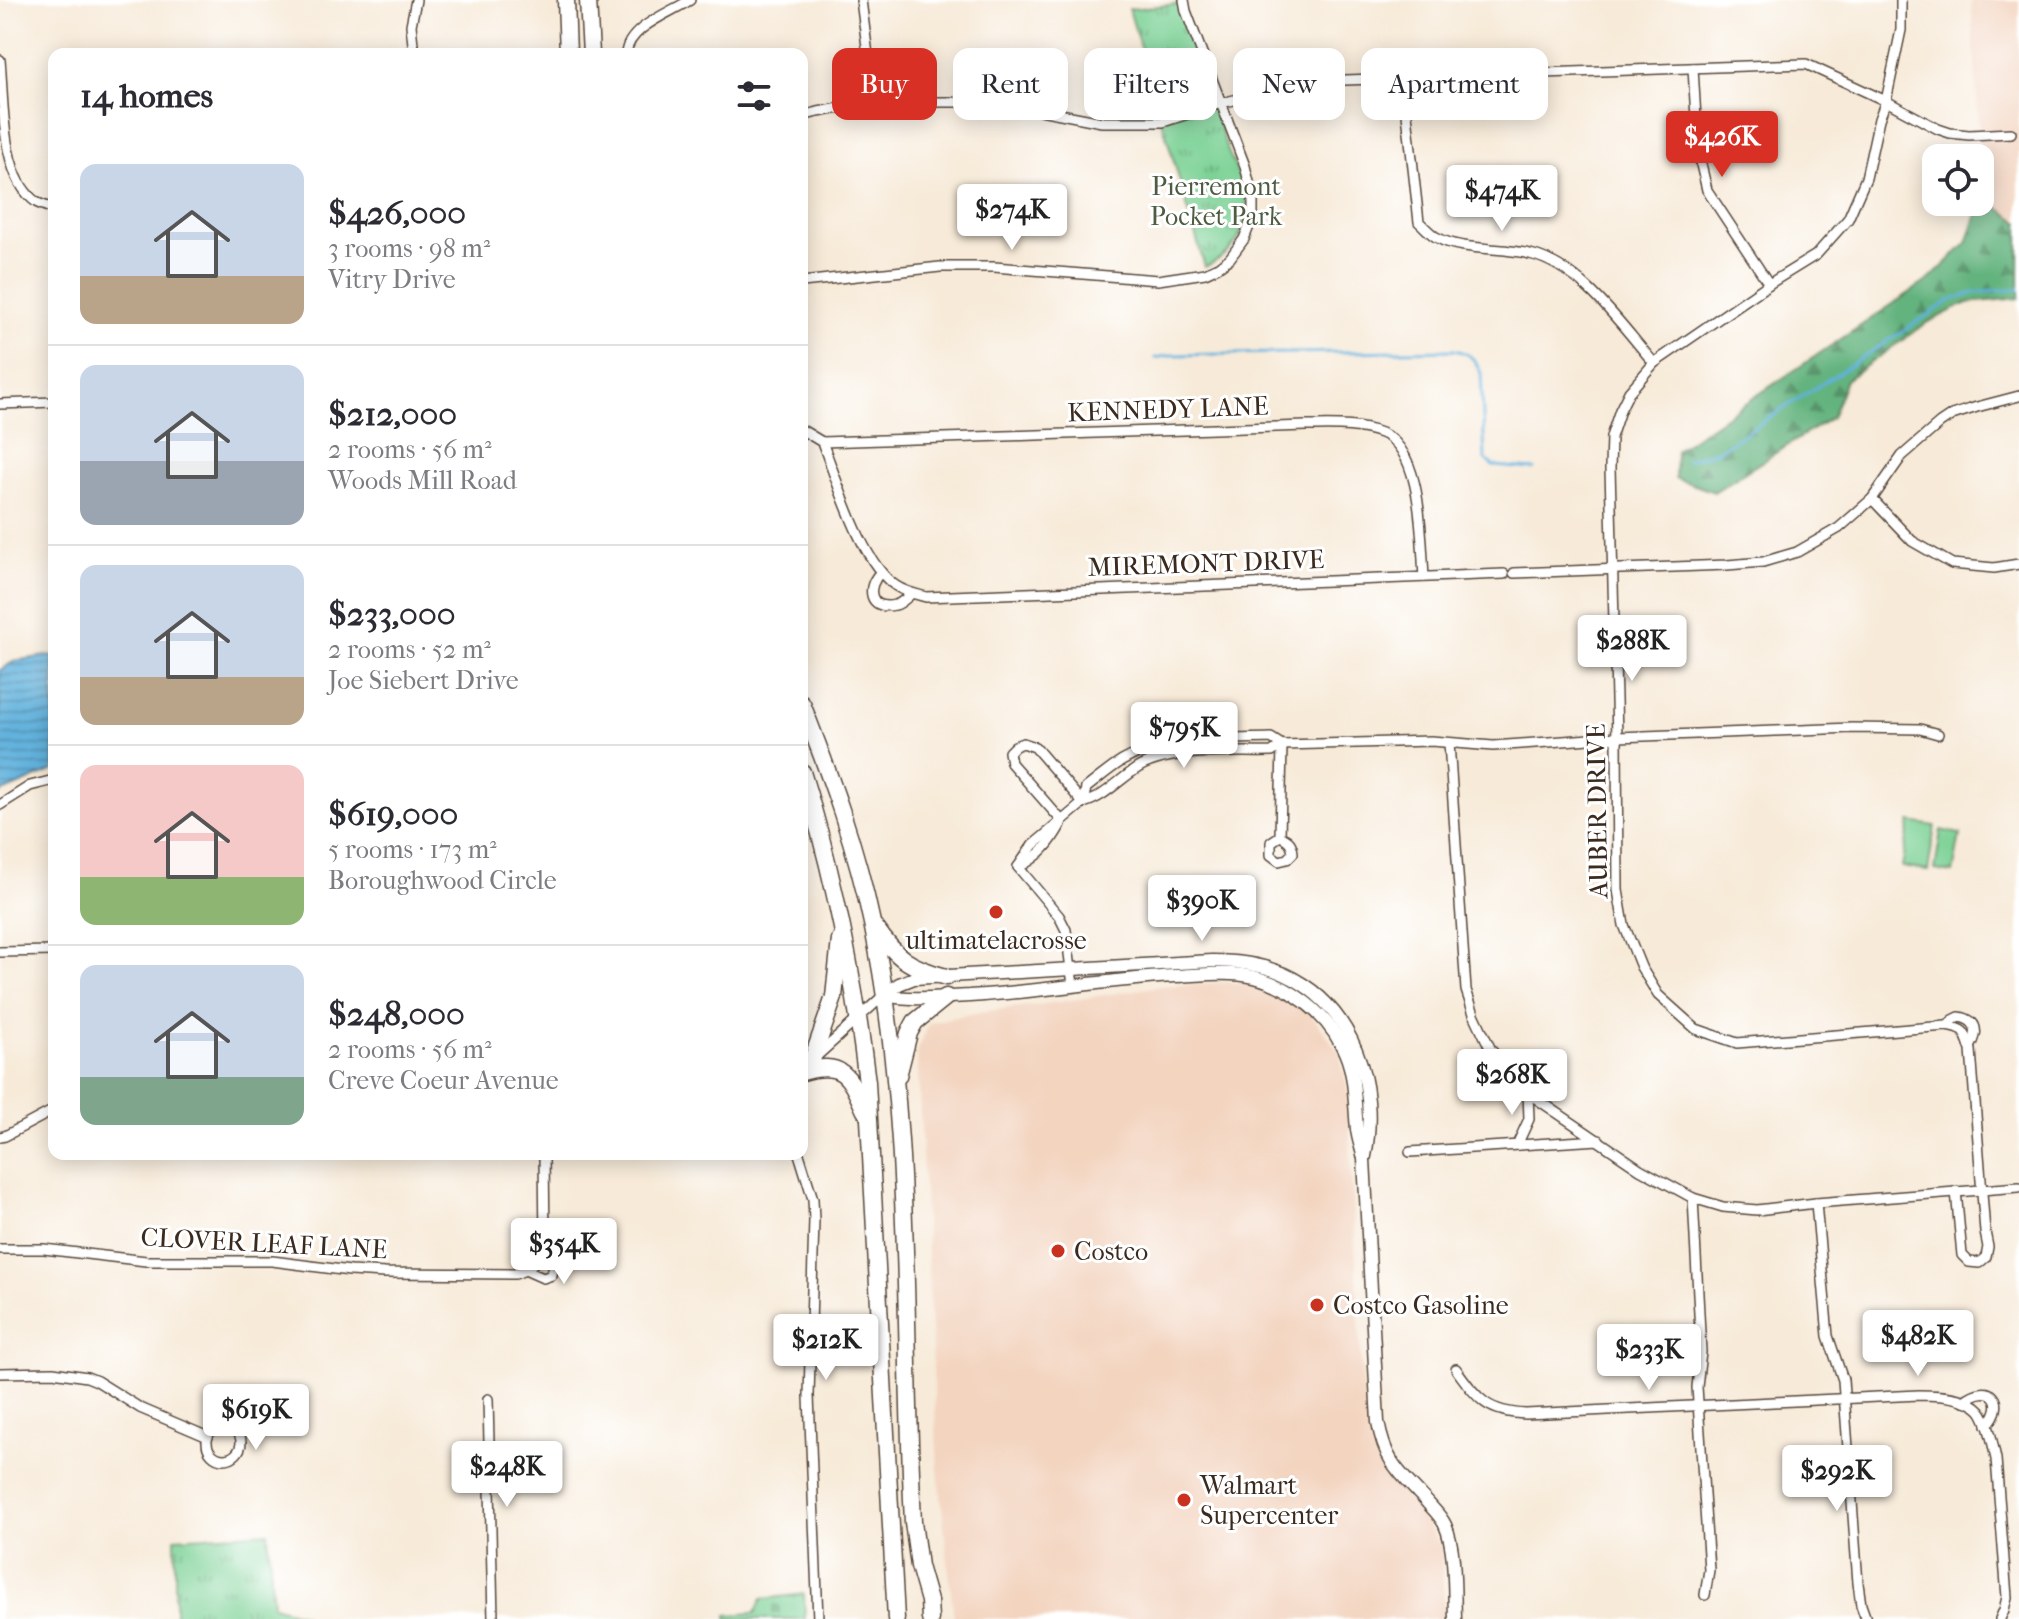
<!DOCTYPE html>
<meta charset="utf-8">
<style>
:root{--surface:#fff;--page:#f7f7f7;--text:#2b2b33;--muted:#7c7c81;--line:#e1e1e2;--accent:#d93025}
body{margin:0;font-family:"IM FELL French Canon",serif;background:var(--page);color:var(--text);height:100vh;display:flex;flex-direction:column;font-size:30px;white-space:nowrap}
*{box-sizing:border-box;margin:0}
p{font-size:26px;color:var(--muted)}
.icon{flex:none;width:44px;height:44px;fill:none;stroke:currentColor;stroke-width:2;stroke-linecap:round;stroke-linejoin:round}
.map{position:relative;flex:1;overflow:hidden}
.sheet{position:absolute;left:48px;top:48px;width:760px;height:1112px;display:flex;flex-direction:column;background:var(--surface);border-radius:16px;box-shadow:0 4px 20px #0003}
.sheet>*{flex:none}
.guide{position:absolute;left:832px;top:48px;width:760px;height:72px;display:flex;gap:16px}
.fabs{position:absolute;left:1922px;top:144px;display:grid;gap:16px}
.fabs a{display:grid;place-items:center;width:72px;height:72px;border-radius:16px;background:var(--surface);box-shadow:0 4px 20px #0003;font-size:40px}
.price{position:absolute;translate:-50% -68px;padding:0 18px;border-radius:8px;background:#fff;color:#222;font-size:26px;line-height:52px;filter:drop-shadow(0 2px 4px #0008)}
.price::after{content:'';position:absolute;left:50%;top:48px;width:24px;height:18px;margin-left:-12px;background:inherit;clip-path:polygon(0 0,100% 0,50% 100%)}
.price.selected{background:var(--accent);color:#fff}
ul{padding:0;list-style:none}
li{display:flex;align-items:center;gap:24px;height:200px;padding:0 32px}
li+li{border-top:2px solid var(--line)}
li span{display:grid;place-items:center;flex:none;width:224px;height:160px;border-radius:16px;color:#555}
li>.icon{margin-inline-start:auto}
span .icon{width:96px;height:96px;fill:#fffc;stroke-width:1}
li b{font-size:34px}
h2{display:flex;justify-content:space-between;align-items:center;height:96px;padding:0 32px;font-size:34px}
.chip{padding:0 28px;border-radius:16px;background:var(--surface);box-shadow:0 4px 20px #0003;font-size:28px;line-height:72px}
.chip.selected{background:var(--accent);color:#fff}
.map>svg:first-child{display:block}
.built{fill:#f3d4bf}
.forest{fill:url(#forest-firs);stroke:#506e4e;stroke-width:2}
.cemetery{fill:url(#cemetery-stones);stroke:#5b7e5a;stroke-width:2}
.park{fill:url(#park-tufts);stroke:#5b7e5a;stroke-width:2}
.garden{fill:#7bd195;stroke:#5b7e5a;stroke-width:2}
.water{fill:url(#water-rules);stroke:#4e6e7e;stroke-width:2}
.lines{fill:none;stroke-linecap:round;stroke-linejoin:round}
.stream{stroke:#62b2dd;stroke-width:3}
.minor-casing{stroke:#57473a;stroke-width:12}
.tertiary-casing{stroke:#57473a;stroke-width:15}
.trunk-casing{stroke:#57473a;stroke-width:19}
.minor{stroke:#fff;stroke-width:9}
.tertiary{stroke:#fff;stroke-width:12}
.trunk{stroke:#fff;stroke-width:16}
.poi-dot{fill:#c8321e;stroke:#fff;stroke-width:3}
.labels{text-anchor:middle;stroke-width:6;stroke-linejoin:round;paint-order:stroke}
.park-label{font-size:26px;fill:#4e5c42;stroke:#fff}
.street-label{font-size:26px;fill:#3b2a1e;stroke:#fff}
.poi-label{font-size:26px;fill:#3b2a1e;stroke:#fff;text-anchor:start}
</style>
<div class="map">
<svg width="2019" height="1619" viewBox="0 0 2019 1619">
<defs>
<pattern id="forest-firs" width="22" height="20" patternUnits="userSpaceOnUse" patternTransform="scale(2)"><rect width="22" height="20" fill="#64b37e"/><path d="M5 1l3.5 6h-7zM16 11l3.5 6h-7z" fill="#549267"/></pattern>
<pattern id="cemetery-stones" width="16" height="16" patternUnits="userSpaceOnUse" patternTransform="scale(2)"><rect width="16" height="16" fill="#7bd195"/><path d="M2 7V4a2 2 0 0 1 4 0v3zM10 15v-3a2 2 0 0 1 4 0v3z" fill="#66aa79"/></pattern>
<pattern id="park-tufts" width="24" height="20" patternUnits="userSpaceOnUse" patternTransform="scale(2)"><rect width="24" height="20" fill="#7bd195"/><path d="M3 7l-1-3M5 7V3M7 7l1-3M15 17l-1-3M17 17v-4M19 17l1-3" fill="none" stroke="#66aa79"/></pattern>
<pattern id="water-rules" width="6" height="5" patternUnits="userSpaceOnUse" patternTransform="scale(2)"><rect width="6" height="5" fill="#62b2dd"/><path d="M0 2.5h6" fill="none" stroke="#5291b3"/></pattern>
</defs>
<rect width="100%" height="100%" fill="#fff"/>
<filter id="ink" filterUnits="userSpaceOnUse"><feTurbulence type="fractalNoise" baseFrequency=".0125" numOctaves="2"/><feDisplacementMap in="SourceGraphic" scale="16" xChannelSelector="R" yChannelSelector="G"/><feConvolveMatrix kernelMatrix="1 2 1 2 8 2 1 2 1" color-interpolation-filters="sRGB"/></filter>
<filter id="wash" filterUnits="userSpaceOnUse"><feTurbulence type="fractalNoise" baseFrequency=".006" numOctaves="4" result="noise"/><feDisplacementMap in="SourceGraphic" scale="32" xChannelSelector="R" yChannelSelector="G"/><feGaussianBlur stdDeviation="1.8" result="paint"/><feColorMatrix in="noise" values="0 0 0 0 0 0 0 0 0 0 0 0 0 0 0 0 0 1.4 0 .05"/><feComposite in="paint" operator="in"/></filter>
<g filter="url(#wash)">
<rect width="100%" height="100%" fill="#f7ead8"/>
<!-- built -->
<g class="built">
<path d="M1971 0H2019V222L1983 197Z"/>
<path d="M1230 982 1270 987 1310 1013 1339 1052 1347 1087 1363 1393 1382 1472 1402 1488 1425 1521 1441 1546 1445 1619H954L938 1469 917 1052 929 1023 979 1012 1053 1003 1162 986Z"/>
</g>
<!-- forest -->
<path class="forest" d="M1983 197 2019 222V298L1967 303 1928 322 1846 380 1832 417 1714 492 1675 478 1676 450 1930 279 1967 243Z"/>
<!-- cemetery -->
<path class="cemetery" d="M804 1594 805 1619H727V1615L755 1613 762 1599Z"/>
<!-- park -->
<g class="park">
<path d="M1179 4C1195 51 1210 99 1226 146 1234 168 1251 193 1247 217 1242 241 1226 257 1205 267L1129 9Z"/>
<path d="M268 1532 273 1606 304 1615 303 1619H175V1538Z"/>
</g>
<!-- garden -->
<g class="garden">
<path d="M1910 822 1935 826 1928 871 1902 867Z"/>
<path d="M1941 830 1960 834 1953 873 1935 870Z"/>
</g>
<!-- water -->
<path class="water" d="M46 656 54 657V770L0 793V670L15 661Z"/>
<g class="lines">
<!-- stream -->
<g class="stream">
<path d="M1155 358 1173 355 1454 350C1469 353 1475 358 1481 373L1485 459 1493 466 1534 469"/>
<path d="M1687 460 1718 451 1951 300 1974 293 2019 289"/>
</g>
</g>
</g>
<g filter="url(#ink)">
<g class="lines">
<defs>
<g id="minor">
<path d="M861 0 874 102"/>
<path d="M1901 0V30L1886 101 1879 119 1866 178 1848 219 1816 255 1769 284 1654 363 1629 392 1620 410 1611 437 1610 468 1617 737 1618 890 1624 925 1641 967 1658 995 1696 1029 1737 1043 1946 1026C1965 1029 1965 1032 1971 1050L1985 1232 1988 1247 1986 1257 1979 1263 1969 1262 1962 1255 1956 1191"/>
<path d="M414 54 411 25 416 0"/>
<path d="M626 54C628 27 670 13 690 0"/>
<path d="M0 60C4 101 0 176 36 202 41 205 49 207 54 209"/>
<path d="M1693 68 1698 152 1707 190 1769 284"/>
<path d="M1403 78 1419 222C1425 227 1431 235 1438 238 1461 251 1503 247 1530 254 1581 266 1621 325 1654 363"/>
<path d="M802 116 818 112 874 102H999L1102 122H1163L1221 103 1316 81 1806 64 1886 101 1938 129 1950 133 1969 135 2011 133"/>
<path d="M802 282 940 267H994L1158 280 1205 273 1218 267 1230 258 1244 239 1253 216V198L1245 166 1186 11 1184 0"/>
<path d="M0 404 54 402"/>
<path d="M802 430 822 442 1306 426C1331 426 1357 424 1381 433 1423 448 1421 539 1424 577"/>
<path d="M822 442C838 482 861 563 896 586 905 592 915 594 926 597L1504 574"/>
<path d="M1872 499 1912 541 1952 564 1994 568 2019 564"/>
<path d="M881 572C865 587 869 611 895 605 901 604 906 598 911 594"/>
<path d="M1514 573 1727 565 1763 562 1797 552 1839 528 1872 499 1902 456 1940 423 1952 415 1977 407 2019 396"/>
<path d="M1449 743 1466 990 1474 1014 1491 1050 1528 1093 1640 1169 1693 1198 1723 1207 1757 1210 1816 1203 2019 1187"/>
<path d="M1083 803 1086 788C1098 779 1109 769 1122 761 1166 735 1222 740 1271 738L1282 745"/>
<path d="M0 805 30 786 54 780"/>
<path d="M1062 821 1011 763 1009 752 1015 746 1023 743 1035 747 1083 803"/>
<path d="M1280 836C1289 840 1292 843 1293 853L1287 859 1279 861 1271 855V842L1280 836 1282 745"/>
<path d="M1018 867 1033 845 1083 803C1106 797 1121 777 1141 766 1176 748 1233 753 1272 752L1282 745 1431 741 1493 746 1617 737 1852 728 1920 729 1938 734"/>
<path d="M1018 867 1059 916 1066 930 1073 985"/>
<path d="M1019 867C1040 856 1050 844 1061 824"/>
<path d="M0 952 54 951"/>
<path d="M1948 1026 1953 1020 1959 1017C1978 1020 1979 1033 1970 1047"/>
<path d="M818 1055 884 995"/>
<path d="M0 1137 5 1136 54 1110"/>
<path d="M1517 1145 1529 1119 1528 1093"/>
<path d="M1410 1152 1599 1140"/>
<path d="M799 1154 813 1199 814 1220 809 1396 818 1619"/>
<path d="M1693 1198 1701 1352 1697 1387 1709 1570 1705 1595"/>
<path d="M1816 1203 1828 1336 1843 1380 1858 1583 1861 1605 1866 1619"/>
<path d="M0 1249H44L146 1261H272L350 1271 385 1273 515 1274 525 1270 534 1263 545 1246 544 1154"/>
<path d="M525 1270 543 1278 552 1275 554 1264 545 1246"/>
<path d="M1456 1369C1478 1399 1486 1412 1526 1414L1919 1395C1937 1395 1967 1396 1980 1410 1989 1420 1993 1446 1996 1459L2007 1597 2004 1610 2000 1619"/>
<path d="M0 1373 53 1372 87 1377 97 1381 140 1408 208 1437"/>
<path d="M488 1399 493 1619"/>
<path d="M1964 1401C1990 1380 2009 1402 1987 1425"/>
<circle cx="224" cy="1442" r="17"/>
</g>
<g id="tertiary">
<path d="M884 995C912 1001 940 997 969 996 1038 992 1106 980 1175 976 1201 975 1228 971 1254 977 1290 986 1325 1012 1342 1046 1356 1072 1354 1101 1357 1129 1358 1139 1362 1149 1364 1159L1378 1422C1385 1462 1399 1472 1426 1501 1433 1509 1441 1516 1445 1525 1456 1548 1454 1593 1455 1619"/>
<path d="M884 995 899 984 914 978 1212 961C1237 961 1261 964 1284 974 1354 1006 1379 1085 1365 1156"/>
</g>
<g id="trunk">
<path d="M566 0 568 54"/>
<path d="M588 0 591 54"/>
<path d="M802 704C831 778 856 846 872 923 913 1119 903 1323 913 1522L919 1566 929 1601 930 1619"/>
<path d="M802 772C834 874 854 976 867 1082L896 1619"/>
<path d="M875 927C897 959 909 967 946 977"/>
<path d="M812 1060 834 997 840 940"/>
<path d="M802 1072C844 1060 849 1076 865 1111"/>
<path d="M898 1076 909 1033 915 1022 946 997"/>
</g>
</defs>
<!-- minor casing -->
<use href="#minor" class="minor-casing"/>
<!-- tertiary casing -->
<use href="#tertiary" class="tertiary-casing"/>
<!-- trunk casing -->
<use href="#trunk" class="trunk-casing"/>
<!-- minor -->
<use href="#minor" class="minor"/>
<!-- tertiary -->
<use href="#tertiary" class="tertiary"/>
<!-- trunk -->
<use href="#trunk" class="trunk"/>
</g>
</g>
<!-- markers -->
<g class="poi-dot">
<circle cx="996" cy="912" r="8"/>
<circle cx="1058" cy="1251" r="8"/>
<circle cx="1317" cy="1305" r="8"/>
<circle cx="1184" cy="1500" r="8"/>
</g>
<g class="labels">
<!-- park labels -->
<g class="park-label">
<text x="1216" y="195">Pierremont<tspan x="1216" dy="30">Pocket Park</tspan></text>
</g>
<!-- street labels -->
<g class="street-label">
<text transform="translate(1168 409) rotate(-2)" y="9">KENNEDY LANE</text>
<text transform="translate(1206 563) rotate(-2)" y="9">MIREMONT DRIVE</text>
<text transform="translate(1597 811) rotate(-91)" y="9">AUBER DRIVE</text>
<text transform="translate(264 1243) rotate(3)" y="9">CLOVER LEAF LANE</text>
</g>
<!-- poi labels -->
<g class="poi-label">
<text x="996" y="949" text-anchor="middle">ultimatelacrosse</text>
<text x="1074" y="1260">Costco</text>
<text x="1333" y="1314">Costco Gasoline</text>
<text x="1200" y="1494">Walmart<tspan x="1200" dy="30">Supercenter</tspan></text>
</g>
</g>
</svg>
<div class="fabs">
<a><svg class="icon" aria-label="locate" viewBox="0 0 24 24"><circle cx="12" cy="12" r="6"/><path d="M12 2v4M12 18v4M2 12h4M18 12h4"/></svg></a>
</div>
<b class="price selected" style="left:1722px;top:179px">$426K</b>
<b class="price" style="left:1502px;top:233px">$474K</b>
<b class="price" style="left:1012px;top:252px">$274K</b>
<b class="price" style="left:1632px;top:683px">$288K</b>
<b class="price" style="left:1184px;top:770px">$795K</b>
<b class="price" style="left:1202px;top:943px">$390K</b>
<b class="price" style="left:1512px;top:1117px">$268K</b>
<b class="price" style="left:564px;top:1286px">$354K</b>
<b class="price" style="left:1918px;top:1378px">$482K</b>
<b class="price" style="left:826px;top:1382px">$212K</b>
<b class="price" style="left:1649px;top:1392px">$233K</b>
<b class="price" style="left:256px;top:1452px">$619K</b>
<b class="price" style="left:507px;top:1509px">$248K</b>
<b class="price" style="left:1837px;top:1513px">$292K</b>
<div class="guide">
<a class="chip selected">Buy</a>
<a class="chip">Rent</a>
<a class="chip">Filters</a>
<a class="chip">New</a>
<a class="chip">Apartment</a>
</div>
<section class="sheet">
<h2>14 homes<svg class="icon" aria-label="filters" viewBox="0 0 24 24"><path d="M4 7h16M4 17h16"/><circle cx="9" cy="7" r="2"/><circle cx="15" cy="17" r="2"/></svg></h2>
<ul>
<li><span style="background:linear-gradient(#c9d6e8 70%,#b9a48a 0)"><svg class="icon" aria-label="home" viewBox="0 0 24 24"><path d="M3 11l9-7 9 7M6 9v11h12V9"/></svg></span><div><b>$426,000</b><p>3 rooms · 98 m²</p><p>Vitry Drive</p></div></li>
<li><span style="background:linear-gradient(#c9d6e8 60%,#9aa5b1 0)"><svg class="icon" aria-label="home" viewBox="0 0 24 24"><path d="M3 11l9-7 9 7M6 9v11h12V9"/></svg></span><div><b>$212,000</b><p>2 rooms · 56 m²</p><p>Woods Mill Road</p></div></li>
<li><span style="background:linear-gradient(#c9d6e8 70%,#b9a48a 0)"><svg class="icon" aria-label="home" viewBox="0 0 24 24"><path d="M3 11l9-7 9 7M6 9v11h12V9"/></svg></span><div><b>$233,000</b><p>2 rooms · 52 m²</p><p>Joe Siebert Drive</p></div></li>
<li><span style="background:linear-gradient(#f6c9c9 70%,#8fb573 0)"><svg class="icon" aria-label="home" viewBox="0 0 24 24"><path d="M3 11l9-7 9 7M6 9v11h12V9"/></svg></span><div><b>$619,000</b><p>5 rooms · 173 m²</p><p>Boroughwood Circle</p></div></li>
<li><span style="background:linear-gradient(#c9d6e8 70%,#7fa58c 0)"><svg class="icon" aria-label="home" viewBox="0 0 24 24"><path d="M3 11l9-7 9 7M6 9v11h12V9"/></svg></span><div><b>$248,000</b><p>2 rooms · 56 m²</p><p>Creve Coeur Avenue</p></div></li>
</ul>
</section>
</div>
